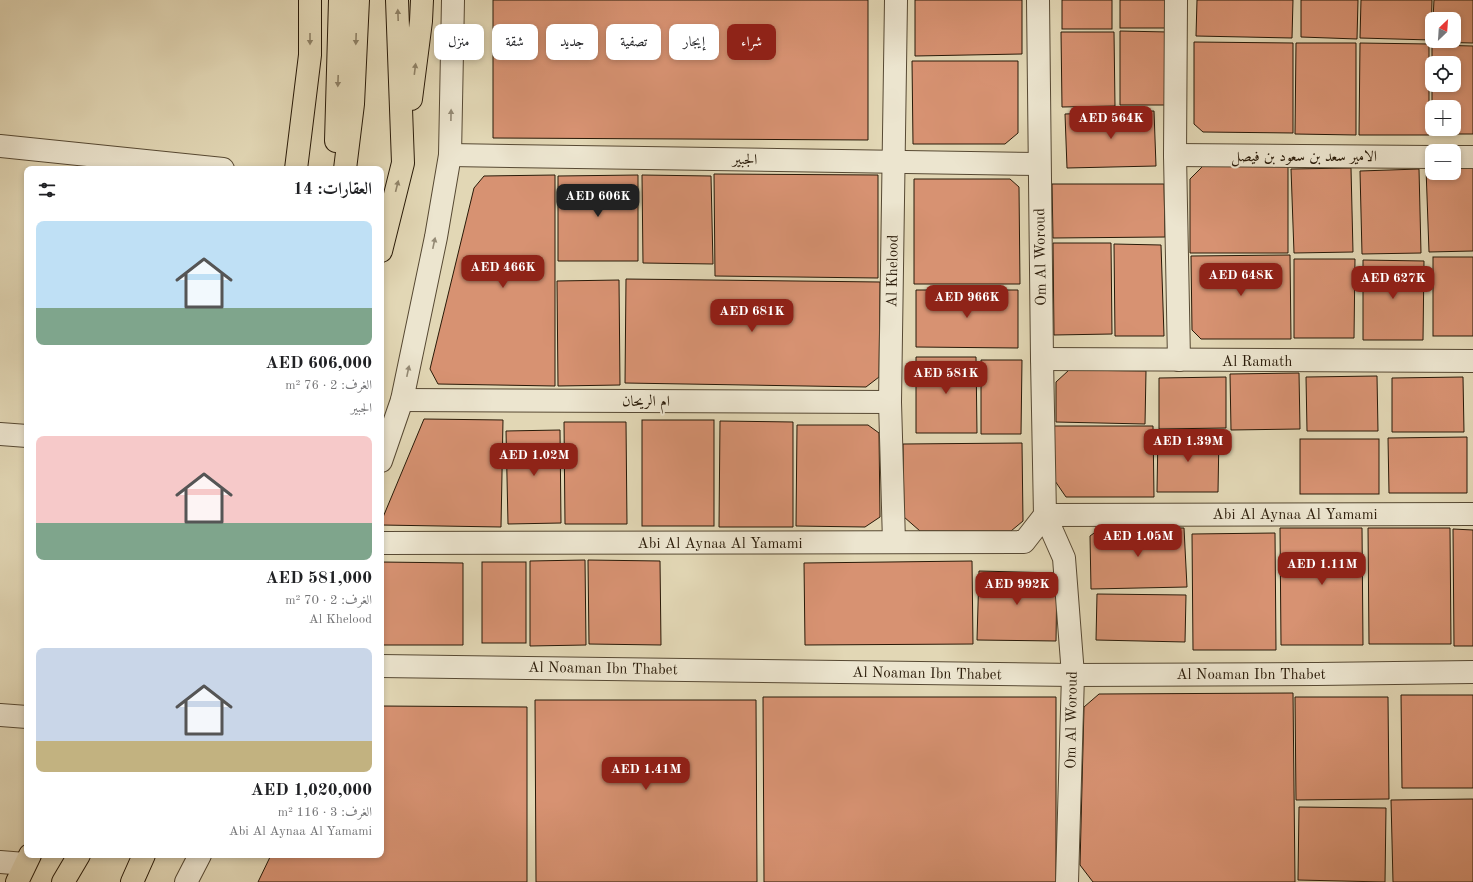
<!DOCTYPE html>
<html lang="ar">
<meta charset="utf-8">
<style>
:root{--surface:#fff;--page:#f6f6f6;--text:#202124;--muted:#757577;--accent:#8f2418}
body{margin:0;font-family:"Old Standard TT",Amiri,serif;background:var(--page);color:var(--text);direction:rtl;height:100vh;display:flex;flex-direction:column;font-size:15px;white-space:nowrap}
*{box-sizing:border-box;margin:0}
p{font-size:13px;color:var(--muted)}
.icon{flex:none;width:22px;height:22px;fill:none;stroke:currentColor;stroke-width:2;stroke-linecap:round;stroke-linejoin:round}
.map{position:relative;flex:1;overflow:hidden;direction:ltr}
.side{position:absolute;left:24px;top:166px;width:360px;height:692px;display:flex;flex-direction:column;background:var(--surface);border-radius:8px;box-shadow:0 2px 6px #0003;direction:rtl}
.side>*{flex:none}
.top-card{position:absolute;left:396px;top:24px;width:380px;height:36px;direction:rtl;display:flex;gap:8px}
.needle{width:26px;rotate:25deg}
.fabs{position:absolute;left:1425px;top:12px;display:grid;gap:8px}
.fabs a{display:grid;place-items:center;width:36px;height:36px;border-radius:8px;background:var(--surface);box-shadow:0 2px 6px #0003;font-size:20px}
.price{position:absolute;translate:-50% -34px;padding:0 9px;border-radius:8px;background:var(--accent);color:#fff;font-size:13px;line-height:26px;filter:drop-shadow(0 1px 2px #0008)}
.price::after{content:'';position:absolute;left:50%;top:24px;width:12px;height:9px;margin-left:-6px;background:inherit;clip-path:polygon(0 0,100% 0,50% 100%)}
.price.active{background:#222;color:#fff}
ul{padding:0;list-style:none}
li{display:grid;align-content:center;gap:8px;height:212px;padding:0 12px}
li span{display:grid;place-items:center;height:124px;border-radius:8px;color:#555}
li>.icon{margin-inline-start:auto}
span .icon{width:72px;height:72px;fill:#fffc;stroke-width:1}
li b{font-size:17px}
h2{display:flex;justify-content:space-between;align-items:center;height:48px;padding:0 12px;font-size:17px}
.tag{padding:0 14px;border-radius:8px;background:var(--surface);box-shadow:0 2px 6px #0003;font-size:14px;line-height:36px}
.tag.active{background:var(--accent);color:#fff}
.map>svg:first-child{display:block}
.building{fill:#d79272;stroke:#291a08;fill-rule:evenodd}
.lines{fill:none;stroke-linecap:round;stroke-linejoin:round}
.minor-casing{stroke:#574933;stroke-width:24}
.major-casing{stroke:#291a08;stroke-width:24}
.minor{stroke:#ece5cf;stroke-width:22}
.major{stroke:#e2d7b5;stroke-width:22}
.oneway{fill:#8f8267}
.oneway2{fill:#948a75}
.labels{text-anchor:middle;stroke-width:4;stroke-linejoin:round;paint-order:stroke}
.street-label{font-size:15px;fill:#291a08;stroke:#ece5cf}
</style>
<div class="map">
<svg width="1473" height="882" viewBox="0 0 1473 882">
<rect width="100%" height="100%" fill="#e2d7b5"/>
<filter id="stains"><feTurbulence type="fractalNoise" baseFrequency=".005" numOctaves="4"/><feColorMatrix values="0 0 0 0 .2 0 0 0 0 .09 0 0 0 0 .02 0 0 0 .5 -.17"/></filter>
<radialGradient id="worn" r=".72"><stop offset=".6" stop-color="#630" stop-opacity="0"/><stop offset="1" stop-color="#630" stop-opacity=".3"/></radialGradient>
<!-- building -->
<g class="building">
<path d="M493 0H868V140L493 138Z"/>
<path d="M915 0H1022V54L915 56Z"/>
<rect x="1062" y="0" width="50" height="29"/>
<rect x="1120" y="0" width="47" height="28"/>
<path d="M1197 0H1293L1292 38 1196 36Z"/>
<path d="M1301 0H1358L1357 39 1301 37Z"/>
<path d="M1361 0H1432L1431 40 1360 38Z"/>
<path d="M1434 0H1473V43L1433 42V41H1454V19H1433Z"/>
<path d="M1120 31 1168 32V105H1120Z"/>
<path d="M1061 32H1114L1115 106 1062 107Z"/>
<path d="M1194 42 1293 43V133L1203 132 1194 124Z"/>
<path d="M1296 43H1356V135L1295 134Z"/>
<path d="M1360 43 1429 44V135H1359Z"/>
<path d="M1432 45 1473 46V134H1432ZM1432 63H1454V85H1432ZM1432 107H1454V129H1432Z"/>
<path d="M912 61H1018V133L1005 144H913Z"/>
<path d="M1154 111 1156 166 1067 168 1065 114Z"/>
<path d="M1204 165H1288V253H1190V179Z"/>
<path d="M1473 167V251L1429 252 1426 168H1432V173H1454V168Z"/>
<path d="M1351 168 1353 252 1294 253 1291 169Z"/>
<path d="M1419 169 1421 253 1362 254 1360 171Z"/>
<path d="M714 174 878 175V278L715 276Z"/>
<path d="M555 175V386L438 384 430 369 474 188 484 176Z"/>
<path d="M638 175V261H558V176Z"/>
<path d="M642 175 711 176 713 264 643 263Z"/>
<path d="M914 179H1010L1019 187 1020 284H914Z"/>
<path d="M1052 184H1164L1165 237 1053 238Z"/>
<path d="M1053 243H1111L1112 334 1054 335Z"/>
<path d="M1114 244 1161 245 1164 336H1115Z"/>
<path d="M1290 255 1291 339H1201L1192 330 1191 256Z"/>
<rect x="1433" y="257" width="40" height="79"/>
<path d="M1294 259H1355L1354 338H1294Z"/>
<path d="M1363 260 1424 261 1423 340H1363Z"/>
<path d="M626 279 880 282 879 377 866 387 625 383Z"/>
<path d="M619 280 620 385 558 386 557 281Z"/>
<path d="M916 290H1018V348L916 347Z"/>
<path d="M916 357H976L977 433H916Z"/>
<path d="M981 360H1022L1021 434H981Z"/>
<path d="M1069 370 1146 371 1145 424 1056 422V382Z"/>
<path d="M1299 373 1300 429 1231 430 1230 374Z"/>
<path d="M1377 376 1378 431H1307L1306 377Z"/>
<path d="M1226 377V428L1159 429V378Z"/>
<path d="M1463 377 1464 432H1392V378Z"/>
<path d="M424 419 503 420 501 527 381 525V522Z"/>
<rect x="642" y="420" width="72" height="106"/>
<path d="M720 421 793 422V527H719Z"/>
<path d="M564 422H626L627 524H565Z"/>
<path d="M797 425H868L879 433 880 517 865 527 796 526Z"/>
<path d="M1054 426H1153L1154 497H1066L1055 481Z"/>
<path d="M560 430 561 523 508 524 506 431Z"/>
<path d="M1158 433 1219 434 1218 492H1157Z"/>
<path d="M1467 437V493H1389L1388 438Z"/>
<rect x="1300" y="439" width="79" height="55"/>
<path d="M1022 443 1023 521 1011 531H920L904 517 903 444Z"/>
<path d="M1101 528H1184L1187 587 1091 589 1090 536Z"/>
<path d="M1280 528H1362L1363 645H1281Z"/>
<path d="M1368 528H1450L1451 644H1369Z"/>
<path d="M1453 529 1473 530V646H1454Z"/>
<path d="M1275 533 1276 650H1193L1192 534Z"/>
<path d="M585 560 586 645 530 646V561Z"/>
<path d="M588 560 660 561 661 645 589 644Z"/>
<path d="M972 561 973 644 805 645 804 563Z"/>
<path d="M381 562 463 563V645H381Z"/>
<rect x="482" y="562" width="44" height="81"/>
<path d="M979 571 1057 573 1056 641 977 640Z"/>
<path d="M1097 594 1186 595 1185 642 1096 640Z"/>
<path d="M1293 693 1295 882H1093L1080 865 1084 707 1099 694Z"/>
<path d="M1401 695H1473V788H1402Z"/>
<path d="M763 697H1056V882H764Z"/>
<path d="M1295 697H1388L1389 799 1296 800Z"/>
<path d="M535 700H756L757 882H536Z"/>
<path d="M381 706 527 707V882H258L271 855H381Z"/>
<path d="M1473 799V882H1393L1391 800Z"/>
<path d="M1299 807 1386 808 1385 882 1298 880Z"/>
</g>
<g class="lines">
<defs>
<g id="minor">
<path d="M1038 0 1042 359 1045 515 1473 514"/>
<path d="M1176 0 1175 155 1179 360"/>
<path d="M0 146 223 169"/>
<path d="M450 155 1039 164"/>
<path d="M1175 155 1432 157"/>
<path d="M1454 157H1473"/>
<path d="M1042 359 1473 361"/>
<path d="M402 400 890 402"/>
<path d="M0 434 27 436"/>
<path d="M381 461 402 400 436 237 450 155 453 0"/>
<path d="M894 542 890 402 896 0"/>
<path d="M381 543 1024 542 1045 515 1064 558 1073 675 1067 882"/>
<path d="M381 666 1073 675 1317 674 1473 672"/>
<path d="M0 715 27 717"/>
<path d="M0 862 25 864"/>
<path d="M186 882 200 855"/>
</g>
<g id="major">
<path d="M411 99 421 21 422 0"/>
<path d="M336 141 340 0"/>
<path d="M296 169 310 55V0"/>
<path d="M345 169 353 104 358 0"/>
<path d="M381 251 403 163 397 0"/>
<path d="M17 882 30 855"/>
<path d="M63 882 79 855"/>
<path d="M132 882 144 855"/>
</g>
</defs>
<!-- minor casing -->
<use href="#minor" class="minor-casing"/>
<!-- major casing -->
<use href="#major" class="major-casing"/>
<!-- minor -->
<use href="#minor" class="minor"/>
<!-- major -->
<use href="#major" class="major"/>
</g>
<!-- one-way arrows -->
<defs><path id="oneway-solid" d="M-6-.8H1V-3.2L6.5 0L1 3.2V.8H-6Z"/></defs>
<g class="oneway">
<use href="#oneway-solid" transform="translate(398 15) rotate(-92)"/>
<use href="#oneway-solid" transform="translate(310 39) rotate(90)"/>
<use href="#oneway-solid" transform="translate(356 39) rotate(92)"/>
<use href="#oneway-solid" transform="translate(415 69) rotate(-83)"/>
<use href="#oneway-solid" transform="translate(338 81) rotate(92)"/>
<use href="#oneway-solid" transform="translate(397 186) rotate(-76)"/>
</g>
<g class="oneway2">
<use href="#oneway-solid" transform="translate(451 115) rotate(-89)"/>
<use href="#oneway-solid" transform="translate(434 243) rotate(-78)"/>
<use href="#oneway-solid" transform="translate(408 371) rotate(-78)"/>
</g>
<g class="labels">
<!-- street labels -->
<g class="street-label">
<text x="1304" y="161">الامير سعد بن سعود بن فيصل</text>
<text transform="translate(745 159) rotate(1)" y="5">الجبير</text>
<text transform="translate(1040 257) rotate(-91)" y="5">Om Al Woroud</text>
<text transform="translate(892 271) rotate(-89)" y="5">Al Khelood</text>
<text x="1257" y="366">Al Ramath</text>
<text x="646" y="406">ام الريحان</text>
<text x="1295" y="519">Abi Al Aynaa Al Yamami</text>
<text x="720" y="548">Abi Al Aynaa Al Yamami</text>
<text transform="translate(603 668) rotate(1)" y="5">Al Noaman Ibn Thabet</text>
<text transform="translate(927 673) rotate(1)" y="5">Al Noaman Ibn Thabet</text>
<text x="1251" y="679">Al Noaman Ibn Thabet</text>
<text transform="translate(1071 720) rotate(-89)" y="5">Om Al Woroud</text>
</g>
</g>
<rect width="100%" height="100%" filter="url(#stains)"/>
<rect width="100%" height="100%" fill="url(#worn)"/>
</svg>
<div class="fabs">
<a><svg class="needle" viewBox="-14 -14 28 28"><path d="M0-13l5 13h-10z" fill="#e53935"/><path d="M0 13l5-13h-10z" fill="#757577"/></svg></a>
<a><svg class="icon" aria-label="locate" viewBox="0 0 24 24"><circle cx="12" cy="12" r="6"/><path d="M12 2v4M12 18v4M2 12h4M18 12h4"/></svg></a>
<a>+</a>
<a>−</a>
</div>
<b class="price" style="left:1111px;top:140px">AED 564K</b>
<b class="price active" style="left:598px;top:218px">AED 606K</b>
<b class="price" style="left:503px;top:289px">AED 466K</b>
<b class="price" style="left:1241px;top:297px">AED 648K</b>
<b class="price" style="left:1393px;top:300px">AED 627K</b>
<b class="price" style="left:967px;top:319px">AED 966K</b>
<b class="price" style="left:752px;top:333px">AED 681K</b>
<b class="price" style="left:946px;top:395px">AED 581K</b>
<b class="price" style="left:1188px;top:463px">AED 1.39M</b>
<b class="price" style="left:534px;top:477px">AED 1.02M</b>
<b class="price" style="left:1138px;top:558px">AED 1.05M</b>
<b class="price" style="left:1322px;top:586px">AED 1.11M</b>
<b class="price" style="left:1017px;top:606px">AED 992K</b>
<b class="price" style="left:646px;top:791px">AED 1.41M</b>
<div class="top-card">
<a class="tag active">شراء</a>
<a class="tag">إيجار</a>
<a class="tag">تصفية</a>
<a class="tag">جديد</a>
<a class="tag">شقة</a>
<a class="tag">منزل</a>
</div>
<section class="side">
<h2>العقارات: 14<svg class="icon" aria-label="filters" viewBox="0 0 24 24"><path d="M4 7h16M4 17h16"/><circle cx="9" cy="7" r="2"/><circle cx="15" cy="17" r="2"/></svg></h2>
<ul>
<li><span style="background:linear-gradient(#bfe0f5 70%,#7fa58c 0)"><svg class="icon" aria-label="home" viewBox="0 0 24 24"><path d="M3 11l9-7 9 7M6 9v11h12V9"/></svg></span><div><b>AED 606,000</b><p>الغرف: 2 · 76 m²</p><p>الجبير</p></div></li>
<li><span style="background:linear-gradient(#f6c9c9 70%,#7fa58c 0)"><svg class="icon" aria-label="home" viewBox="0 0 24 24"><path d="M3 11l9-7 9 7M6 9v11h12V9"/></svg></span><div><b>AED 581,000</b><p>الغرف: 2 · 70 m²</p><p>Al Khelood</p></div></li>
<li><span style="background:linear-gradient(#c9d6e8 75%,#c2b280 0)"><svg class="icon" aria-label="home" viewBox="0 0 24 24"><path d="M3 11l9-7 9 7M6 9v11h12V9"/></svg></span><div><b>AED 1,020,000</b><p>الغرف: 3 · 116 m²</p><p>Abi Al Aynaa Al Yamami</p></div></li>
</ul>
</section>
</div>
